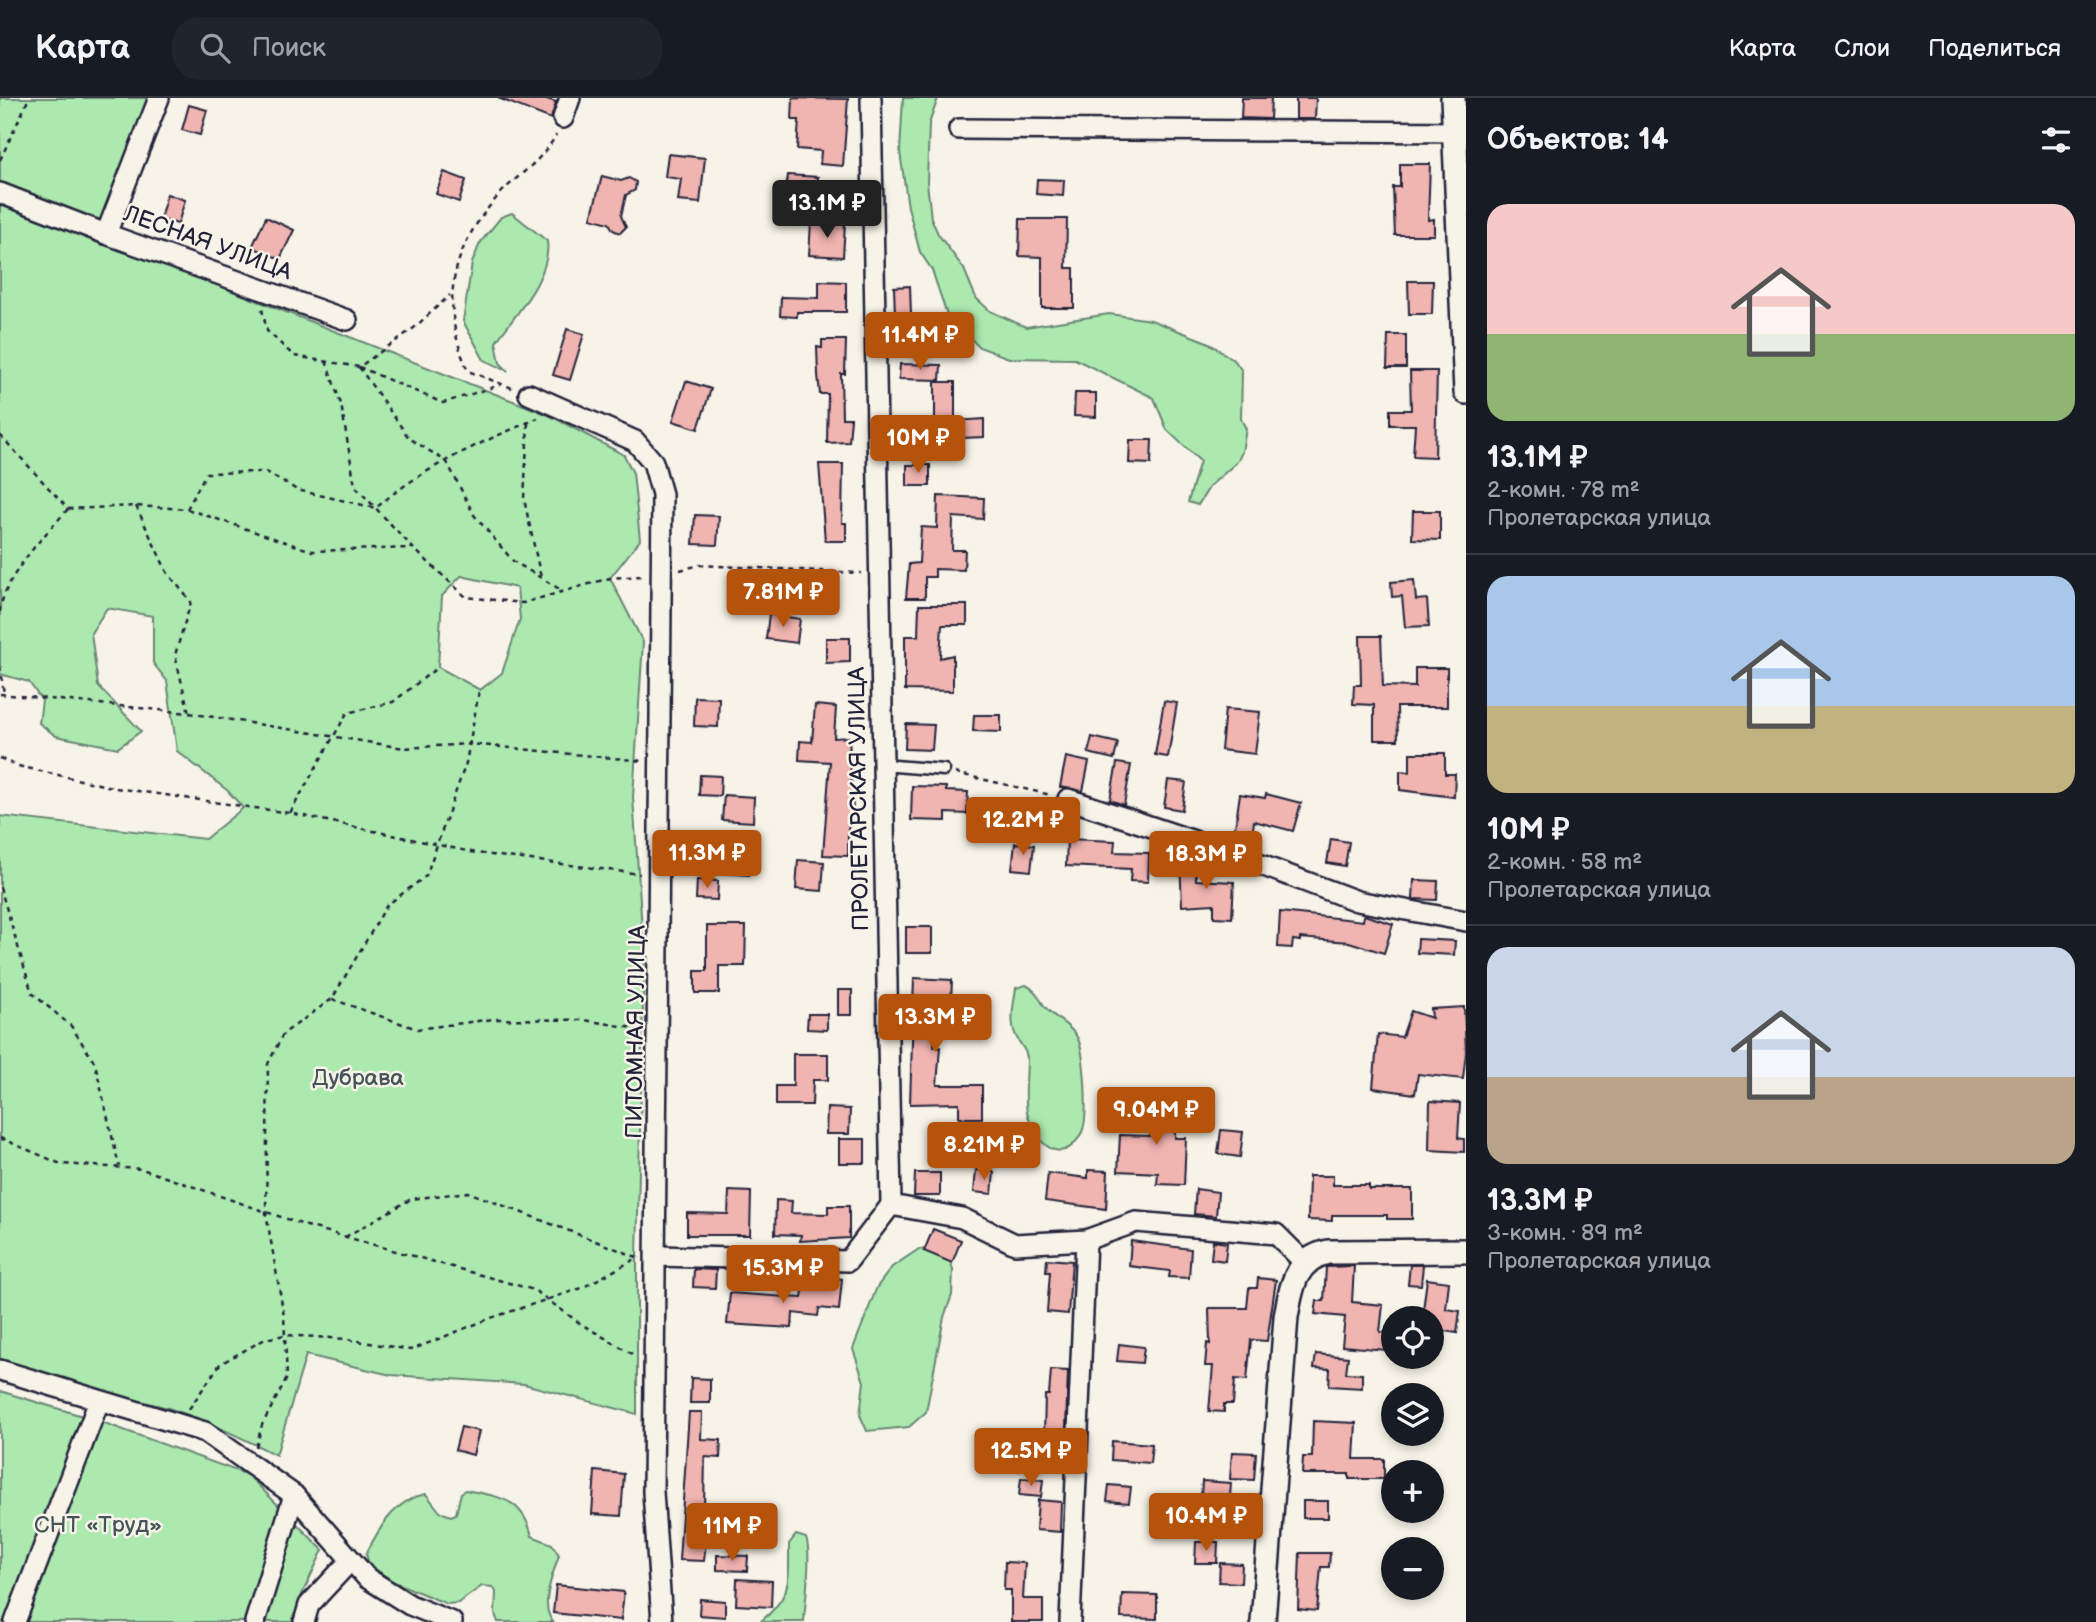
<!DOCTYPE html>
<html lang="ru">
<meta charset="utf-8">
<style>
:root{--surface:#171b24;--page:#20242c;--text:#f1f3f6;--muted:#9ea1a6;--line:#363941;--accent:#b45309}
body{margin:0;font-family:"Balsamiq Sans",sans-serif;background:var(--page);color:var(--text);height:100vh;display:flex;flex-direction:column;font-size:26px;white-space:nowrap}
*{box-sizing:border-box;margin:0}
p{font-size:23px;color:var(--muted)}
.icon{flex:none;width:38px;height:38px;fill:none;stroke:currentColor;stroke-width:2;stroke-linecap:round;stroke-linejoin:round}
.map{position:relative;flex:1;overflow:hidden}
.side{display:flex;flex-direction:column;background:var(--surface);width:630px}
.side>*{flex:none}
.tools{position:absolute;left:1381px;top:1208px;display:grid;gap:14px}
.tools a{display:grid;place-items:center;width:63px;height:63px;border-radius:50%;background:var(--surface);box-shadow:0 4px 10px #0003;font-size:35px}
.price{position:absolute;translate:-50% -60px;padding:0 16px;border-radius:7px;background:var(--accent);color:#fff;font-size:23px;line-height:46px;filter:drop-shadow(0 2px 4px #0008)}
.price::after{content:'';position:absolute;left:50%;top:42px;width:21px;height:16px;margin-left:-10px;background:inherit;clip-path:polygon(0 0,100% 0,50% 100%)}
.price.selected{background:#222;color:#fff}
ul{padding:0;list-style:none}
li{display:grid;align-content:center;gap:14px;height:371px;padding:0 21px}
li+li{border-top:2px solid var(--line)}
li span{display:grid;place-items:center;height:217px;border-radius:21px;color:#555}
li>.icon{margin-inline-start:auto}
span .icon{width:126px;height:126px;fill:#fffc;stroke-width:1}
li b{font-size:30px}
h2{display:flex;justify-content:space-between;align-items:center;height:84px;padding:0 21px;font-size:30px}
header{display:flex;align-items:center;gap:42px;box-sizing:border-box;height:98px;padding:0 35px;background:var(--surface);border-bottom:2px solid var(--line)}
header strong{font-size:33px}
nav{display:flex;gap:38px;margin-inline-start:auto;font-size:24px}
.search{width:490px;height:63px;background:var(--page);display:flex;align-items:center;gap:18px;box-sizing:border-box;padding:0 24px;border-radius:28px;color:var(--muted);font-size:26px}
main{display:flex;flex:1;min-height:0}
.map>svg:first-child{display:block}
.green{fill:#ace9af;stroke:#678675;stroke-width:2;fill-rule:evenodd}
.building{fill:#f0b4b1;stroke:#22223b;stroke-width:2}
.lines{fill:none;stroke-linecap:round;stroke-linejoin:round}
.service-casing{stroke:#22223b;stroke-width:15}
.minor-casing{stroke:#22223b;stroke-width:24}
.tertiary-casing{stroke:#22223b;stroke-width:28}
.path{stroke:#22223b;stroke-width:2.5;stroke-dasharray:5 5;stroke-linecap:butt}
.service{stroke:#f7f3e8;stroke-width:10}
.minor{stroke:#f7f3e8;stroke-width:19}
.tertiary{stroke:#f7f3e8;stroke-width:23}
.labels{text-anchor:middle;stroke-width:5;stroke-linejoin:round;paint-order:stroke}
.street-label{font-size:23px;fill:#22223b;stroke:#f7f3e8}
.park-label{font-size:23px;fill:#445458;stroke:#f7f3e8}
</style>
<header>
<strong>Карта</strong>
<div class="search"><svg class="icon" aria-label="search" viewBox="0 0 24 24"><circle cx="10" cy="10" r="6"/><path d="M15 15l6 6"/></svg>Поиск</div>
<nav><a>Карта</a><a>Слои</a><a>Поделиться</a></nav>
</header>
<main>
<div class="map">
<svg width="1466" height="1524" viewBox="0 0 1466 1524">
<rect width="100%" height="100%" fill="#f7f3e8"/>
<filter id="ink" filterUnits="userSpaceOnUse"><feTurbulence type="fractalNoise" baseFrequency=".0143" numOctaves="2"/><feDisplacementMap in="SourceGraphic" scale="14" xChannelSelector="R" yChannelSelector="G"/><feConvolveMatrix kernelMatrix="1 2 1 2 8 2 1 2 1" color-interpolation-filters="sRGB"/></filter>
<g filter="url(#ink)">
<!-- green -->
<g class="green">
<path d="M0 0H150L97 140 549 317 624 357 633 375 640 442 610 480 643 544 633 699 644 861 637 1159V1316L524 1286 391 1277 306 1257 276 1357C241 1339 205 1322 168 1310 113 1294 55 1291 0 1272V718L205 741 243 710 228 693 177 653 167 583 153 565V518L107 510 91 535 98 588 141 633 118 650 56 638 39 625 42 603 29 584 0 576ZM461 478 517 490 520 521 502 575 480 592 438 569 442 498Z"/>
<path d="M903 0H938L929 26 927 84 931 120 938 136 964 171 976 200 990 213 1026 229 1109 216 1151 222 1207 244 1235 263 1242 273 1241 321 1246 331 1242 354 1237 364 1210 388 1198 407 1188 404 1200 363 1167 332 1154 300 1075 261 1009 260 979 249 947 217 932 172 920 154 908 109 900 54Z"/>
<path d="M512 115 547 143C552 178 515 217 496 244L500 265 508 273 484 262 463 223 472 165 480 145 501 119Z"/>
<path d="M1026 887C1040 894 1039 905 1050 914 1059 923 1071 928 1077 939 1085 953 1089 1020 1082 1034 1062 1073 1034 1044 1027 1014 1024 998 1027 978 1027 961 1027 951 1019 946 1016 938 1009 924 1014 905 1016 890Z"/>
<path d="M919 1151 942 1153 950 1161 953 1172 952 1197 944 1219 926 1314 909 1329 867 1333 860 1317 864 1284 853 1251 877 1189 892 1169Z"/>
<path d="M0 1293 99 1323 248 1377 323 1452 302 1496 295 1524H0Z"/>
<path d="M466 1392C500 1399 522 1400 532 1438L552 1446 559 1457C553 1476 539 1508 553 1524H498L495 1516 496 1494 493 1489 482 1488 458 1505 447 1506 392 1483 369 1466 366 1456C379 1430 395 1402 426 1396L440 1414 451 1418 456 1416 461 1395Z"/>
<path d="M796 1437 806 1440C812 1455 805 1504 804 1524H760C792 1498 789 1484 789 1446Z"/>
</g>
<!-- building -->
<g class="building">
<path d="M498 0H544L556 4 551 21Z"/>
<path d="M793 0 848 1 843 68 820 66 821 53 797 51 799 22H792Z"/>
<path d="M1242 0H1271L1270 21 1241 20Z"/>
<path d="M1296 0H1316L1315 21H1296Z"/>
<path d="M189 7 207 12 200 37 182 32Z"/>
<path d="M668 56 705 60 700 105 678 103 681 81 665 79Z"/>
<path d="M1400 66H1430L1428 122 1434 121V137H1395L1393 89H1400Z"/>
<path d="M444 74 466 82 459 104 436 96Z"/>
<path d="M788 77 818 79 816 105 784 103Z"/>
<path d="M602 78 621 83 629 80 636 84 635 92 626 97 621 118 626 129 620 135 613 132 609 125 591 120Z"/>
<path d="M1037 81 1064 82 1063 98 1036 96Z"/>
<path d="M167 96 185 102 178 126 160 121Z"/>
<path d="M266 119 294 132 280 161 252 149Z"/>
<path d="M1020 121H1067L1066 170H1074V210H1042V159L1019 158Z"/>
<path d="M811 124 845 126 843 159 809 157Z"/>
<path d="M819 183 846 184V214H797V219L780 218 781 199 819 200Z"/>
<path d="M1408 183H1433L1432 216H1409Z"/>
<path d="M910 188 911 217H895L894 189Z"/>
<path d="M567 231 584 236 570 282 553 277Z"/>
<path d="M1388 237H1406V270H1387Z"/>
<path d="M822 242H846L845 276H841L842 320H851L849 344 827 345 828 296H820L818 277 817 249 822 250Z"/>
<path d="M900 266 941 267 940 282 899 281Z"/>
<path d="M1410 273H1437L1435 359 1413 358 1415 327H1390V312H1411Z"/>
<path d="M686 283 711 291 698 331 673 323Z"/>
<path d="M935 284H955V323L984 321V339L916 342 915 324 935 323Z"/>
<path d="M1075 295H1096V319L1074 318Z"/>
<path d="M1130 342H1152L1151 366 1129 365Z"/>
<path d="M819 366H843L842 425H846V443H825Z"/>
<rect x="907" y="367" width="23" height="21"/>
<path d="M938 398 984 400 983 421 953 419 952 452H965L964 472 935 471V479H925V500H906L909 466 919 465 921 429 937 430Z"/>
<path d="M1413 413H1440V442L1412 441Z"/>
<path d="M695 417 719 418 717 447 693 446Z"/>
<path d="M793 480 824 482 822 511 791 509Z"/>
<path d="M1414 482 1416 502 1427 501 1429 528 1405 529 1402 498 1392 499 1391 484Z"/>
<path d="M919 507H967V527H942L940 560 953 557V593L905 592V538H918Z"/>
<path d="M769 516 800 521 797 545 766 541Z"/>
<path d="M1360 538H1381L1383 588 1415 589V570H1447V609H1397L1398 642H1374V607L1353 606 1354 587H1361Z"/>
<path d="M826 540H850V564L826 565Z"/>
<path d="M695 599 719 600 718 629 694 628Z"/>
<path d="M1164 603 1177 605 1168 659 1155 657Z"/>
<path d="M815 607 836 609 834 640 849 639 853 713 848 731V758L823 757 830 664 799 662 800 643 812 644Z"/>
<path d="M1225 611 1260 614 1255 656 1221 652Z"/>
<path d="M974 617H1001V634L973 633Z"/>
<path d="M906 626 934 627 932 652 905 651Z"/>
<path d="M1092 639 1118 645 1114 661 1088 655Z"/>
<path d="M1410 655H1445V676H1455L1454 699 1400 692V673L1410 674Z"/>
<path d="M1066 659 1089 664 1083 693 1060 689Z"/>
<path d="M1117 665 1131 667 1124 707 1110 702Z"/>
<path d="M700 677 721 678 720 698 699 697Z"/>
<path d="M1168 682 1186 684 1182 712 1164 709Z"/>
<path d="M912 688 946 689V693L968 694 967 716 946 715V723L911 722Z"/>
<path d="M1240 696 1265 700 1266 696 1301 705 1293 733 1254 723 1251 747 1233 743Z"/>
<path d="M724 697 754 699 753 724 722 722Z"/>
<path d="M1067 741 1115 743 1114 754 1149 755 1148 784 1130 783 1131 771 1066 768Z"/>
<path d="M1331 741 1349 744 1345 768 1327 765Z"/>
<path d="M1015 745 1034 747 1031 773 1012 771Z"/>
<path d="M720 755 751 757 750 777 719 775Z"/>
<path d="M1195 761 1196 782 1234 784 1232 820 1214 819V806L1182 808 1180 762Z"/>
<path d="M798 762 824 764 822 793 796 791Z"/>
<path d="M697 782 718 783 717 802 696 801Z"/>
<path d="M1414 782 1438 783 1437 802 1413 801Z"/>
<path d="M1280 814 1363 823 1364 817 1393 826 1384 855 1349 844 1300 840V843L1293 842 1292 850 1278 849Z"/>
<path d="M707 828H746L745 868H719V895H695V873H707Z"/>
<rect x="906" y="829" width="26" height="26"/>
<path d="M1418 841 1455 843 1454 857 1417 855Z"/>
<path d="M914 880 952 882 951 903H936L934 949H940L937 987H982V1020H959V1005L910 1006Z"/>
<rect x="838" y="892" width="14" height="25"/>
<path d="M1464 909 1466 954 1463 981 1418 976 1415 996 1373 990 1378 936 1402 939 1411 913 1432 920 1431 911Z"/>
<path d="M808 916H827V932L807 931Z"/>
<path d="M793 956H828V982H813L812 1007H776V988H793Z"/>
<path d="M1174 1000 1175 1040H1186L1184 1087 1157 1086 1158 1075 1118 1073 1120 1037 1151 1038 1150 1001Z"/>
<path d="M1430 1003 1460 1005 1458 1040 1464 1041V1054L1429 1052Z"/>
<path d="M827 1010 850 1011 849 1036H826Z"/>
<path d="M1221 1032 1243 1034 1240 1059 1218 1056Z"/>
<rect x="839" y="1041" width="26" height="24"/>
<path d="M976 1072 994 1074 992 1096 974 1094Z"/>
<path d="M1088 1072 1108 1073 1106 1111 1045 1103 1048 1075 1088 1080Z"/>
<path d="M915 1075H940V1098H914Z"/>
<path d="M1309 1078H1333V1087H1369V1091H1412V1121H1387V1117H1332V1123L1308 1122Z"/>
<path d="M1196 1091 1218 1094 1216 1118 1194 1116Z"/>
<path d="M729 1093 751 1094 750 1137H687V1115L728 1116Z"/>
<path d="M776 1102 792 1103 791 1115 828 1116V1108H849V1140L800 1143 801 1137 775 1136Z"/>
<path d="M933 1131 961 1142 952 1165 924 1153Z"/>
<path d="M1131 1143 1191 1151 1189 1180 1169 1179 1170 1173 1129 1168Z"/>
<path d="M1213 1143 1227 1145 1225 1163 1211 1161Z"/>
<path d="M1047 1161 1072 1163 1068 1216 1047 1214 1050 1174H1046Z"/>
<path d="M1410 1167H1423L1421 1187 1408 1186Z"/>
<path d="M1354 1168 1352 1204 1383 1207 1380 1234 1387 1235 1386 1252 1342 1248 1345 1219 1315 1216 1317 1203H1324L1326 1169Z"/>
<path d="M694 1171 716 1172 715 1190 693 1189Z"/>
<path d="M825 1179 842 1181 839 1212 819 1210 818 1218 793 1215 792 1230 727 1226 730 1195 802 1200 804 1185 824 1187Z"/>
<path d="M1258 1180 1276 1182 1267 1243 1251 1242 1247 1282 1235 1281 1233 1306H1224V1314L1209 1313 1213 1268H1205L1207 1245 1210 1246 1209 1210H1247L1249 1190H1257Z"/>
<path d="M1427 1181 1449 1184 1446 1211 1460 1213 1457 1235 1432 1231V1220H1422Z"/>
<path d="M1119 1246 1144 1249 1142 1265 1117 1263Z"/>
<path d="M1316 1256 1348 1259 1346 1275 1362 1276V1290L1329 1288 1330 1271 1314 1270Z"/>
<path d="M1051 1272 1068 1273 1065 1356 1023 1351 1025 1337 1044 1339 1045 1297H1049Z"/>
<path d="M691 1280 710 1281V1305H690Z"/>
<path d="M689 1314H702L701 1341 721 1342 720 1360 705 1359 704 1410H709L704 1463 679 1462Z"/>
<path d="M1313 1323 1356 1325 1354 1361H1384V1381H1349V1376H1302L1303 1359H1312Z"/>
<path d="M461 1329 479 1333 473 1357 455 1352Z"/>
<path d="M1112 1343 1152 1346 1150 1365 1111 1362Z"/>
<path d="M1232 1354 1256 1355 1254 1382 1230 1381Z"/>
<path d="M595 1373 624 1376 621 1418 592 1416Z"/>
<path d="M1021 1380 1043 1382 1041 1399 1019 1397Z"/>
<path d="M1202 1383 1231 1385 1229 1413 1200 1411Z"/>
<path d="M1109 1387 1131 1389 1129 1405 1107 1403Z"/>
<path d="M1038 1402 1061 1404 1060 1434 1036 1432Z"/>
<rect x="1303" y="1403" width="25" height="17"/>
<path d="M1222 1419 1247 1420 1246 1440H1221Z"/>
<path d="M1196 1444H1218L1217 1465H1195Z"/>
<path d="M1300 1455H1330L1329 1469H1321L1317 1513 1298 1511Z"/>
<path d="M717 1457 748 1458 747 1473 717 1472Z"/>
<path d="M1005 1464 1025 1465 1023 1501H1043V1524H1011V1492H1004Z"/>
<path d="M1220 1465 1242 1466 1241 1485 1219 1484Z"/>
<path d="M737 1481 772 1483 771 1509 736 1507Z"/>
<path d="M556 1487 624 1494 621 1522 553 1515Z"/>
<path d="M1122 1496 1157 1497V1521L1121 1520Z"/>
<path d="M700 1501 725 1503V1519L699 1517Z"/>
</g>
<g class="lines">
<defs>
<path id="service" d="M882 667 944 672"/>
<g id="minor">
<path d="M159 0 106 136 347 222"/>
<path d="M871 0 891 1107"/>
<path d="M563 20 570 0"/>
<path d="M959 31 1466 34"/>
<path d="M0 95 106 136"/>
<path d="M529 296 635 343 653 364 662 396 653 1394 662 1524"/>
<path d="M1068 701 1224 753 1357 803 1466 823"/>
<path d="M657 1158 848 1163 891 1107 962 1120 1015 1146 1086 1142 1136 1124 1276 1136 1305 1165"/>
<path d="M0 1272 205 1334 294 1397 367 1480 410 1507 452 1524"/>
<path d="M15 1524 99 1303"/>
<path d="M255 1524 294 1397"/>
<path d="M304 1524 309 1507 351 1462"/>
<path d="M1070 1524 1086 1142"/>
</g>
<g id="tertiary">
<path d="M1453 0 1466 294"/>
<path d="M1263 1524 1286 1219C1291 1190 1295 1161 1328 1154L1466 1153"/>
</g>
</defs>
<!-- service casing -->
<use href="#service" class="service-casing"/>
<!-- minor casing -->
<use href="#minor" class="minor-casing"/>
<!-- tertiary casing -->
<use href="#tertiary" class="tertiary-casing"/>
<!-- path -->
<g class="path">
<path d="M0 62 29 0"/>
<path d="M262 211 267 233 294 258 359 269 414 230 450 197"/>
<path d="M326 263 341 306 355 388 413 450 466 499 523 505 610 480 642 478"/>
<path d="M359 269 409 340 447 364 474 417 513 463 561 492"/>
<path d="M359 269 443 305 500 287"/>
<path d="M512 290 468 273C439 205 450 150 501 95 520 75 542 63 556 37"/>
<path d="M528 325 524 401 541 480"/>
<path d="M0 337 68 411 136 408 187 411 312 453 413 450"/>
<path d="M136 408 167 474 191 504 175 557 189 615"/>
<path d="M187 411 206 375 266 374 297 392 376 410C421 370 482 344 538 320"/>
<path d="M680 472 700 467 861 475"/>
<path d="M0 514C3 479 45 437 68 411"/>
<path d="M0 568 4 596"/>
<path d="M0 596 189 615 404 650 470 646 643 663"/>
<path d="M0 660 18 668 116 690 290 715 476 755 640 776"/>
<path d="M955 675 1051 697"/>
<path d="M290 715 347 615 393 604 438 569"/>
<path d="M0 789 32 895 71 928 95 965 119 1068"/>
<path d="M332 901 417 931 493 921 584 922 640 931"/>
<path d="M0 1040 61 1066 142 1071 307 1128 534 1192 581 1226 636 1258"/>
<path d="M345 1139 411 1101 468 1094 637 1159"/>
<path d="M189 1311 220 1266 265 1241 285 1237 346 1241 411 1252 491 1220 582 1190 639 1159"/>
<path d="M256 1349 262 1327 287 1280 284 1218 266 1115 268 966 283 936 332 901 387 807 426 778 466 665 479 593"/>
</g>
<!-- service -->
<use href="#service" class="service"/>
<!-- minor -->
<use href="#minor" class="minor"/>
<!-- tertiary -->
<use href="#tertiary" class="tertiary"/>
</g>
</g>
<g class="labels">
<!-- street labels -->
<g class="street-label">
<text transform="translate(208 144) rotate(20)" y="8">ЛЕСНАЯ УЛИЦА</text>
<text transform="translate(858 701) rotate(-91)" y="8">ПРОЛЕТАРСКАЯ УЛИЦА</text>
<text transform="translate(635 934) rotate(-89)" y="8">ПИТОМНАЯ УЛИЦА</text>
</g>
<!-- park labels -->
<g class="park-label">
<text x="358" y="987">Дубрава</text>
<text x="98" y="1434">СНТ «Труд»</text>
</g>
</g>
</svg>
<div class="tools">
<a><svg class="icon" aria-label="locate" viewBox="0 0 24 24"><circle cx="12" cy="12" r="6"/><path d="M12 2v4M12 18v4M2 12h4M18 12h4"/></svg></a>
<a><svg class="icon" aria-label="layers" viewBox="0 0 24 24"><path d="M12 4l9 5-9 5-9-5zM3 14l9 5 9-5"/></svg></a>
<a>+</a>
<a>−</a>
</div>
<b class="price selected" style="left:827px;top:142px">13.1M ₽</b>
<b class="price" style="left:920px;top:274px">11.4M ₽</b>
<b class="price" style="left:918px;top:377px">10M ₽</b>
<b class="price" style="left:783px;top:531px">7.81M ₽</b>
<b class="price" style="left:1023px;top:759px">12.2M ₽</b>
<b class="price" style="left:707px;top:792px">11.3M ₽</b>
<b class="price" style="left:1206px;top:793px">18.3M ₽</b>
<b class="price" style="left:935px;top:956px">13.3M ₽</b>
<b class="price" style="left:1156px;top:1049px">9.04M ₽</b>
<b class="price" style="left:984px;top:1084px">8.21M ₽</b>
<b class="price" style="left:783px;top:1207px">15.3M ₽</b>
<b class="price" style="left:1031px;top:1390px">12.5M ₽</b>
<b class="price" style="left:1206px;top:1455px">10.4M ₽</b>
<b class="price" style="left:732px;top:1465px">11M ₽</b>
</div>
<section class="side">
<h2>Объектов: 14<svg class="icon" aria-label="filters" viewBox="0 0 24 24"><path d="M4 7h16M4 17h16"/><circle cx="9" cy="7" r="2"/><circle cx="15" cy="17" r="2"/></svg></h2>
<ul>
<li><span style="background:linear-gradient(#f6c9c9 60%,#8fb573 0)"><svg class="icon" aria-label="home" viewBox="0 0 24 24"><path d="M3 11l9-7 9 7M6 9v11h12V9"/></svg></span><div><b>13.1M ₽</b><p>2-комн. · 78 m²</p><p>Пролетарская улица</p></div></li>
<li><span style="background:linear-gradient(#a9c7e8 60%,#c2b280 0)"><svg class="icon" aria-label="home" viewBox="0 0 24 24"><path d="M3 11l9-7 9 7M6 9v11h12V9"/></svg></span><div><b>10M ₽</b><p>2-комн. · 58 m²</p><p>Пролетарская улица</p></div></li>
<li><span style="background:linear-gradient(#c9d6e8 60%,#b9a48a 0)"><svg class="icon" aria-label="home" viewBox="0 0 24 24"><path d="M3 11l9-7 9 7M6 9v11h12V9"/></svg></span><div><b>13.3M ₽</b><p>3-комн. · 89 m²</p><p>Пролетарская улица</p></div></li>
</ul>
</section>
</main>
